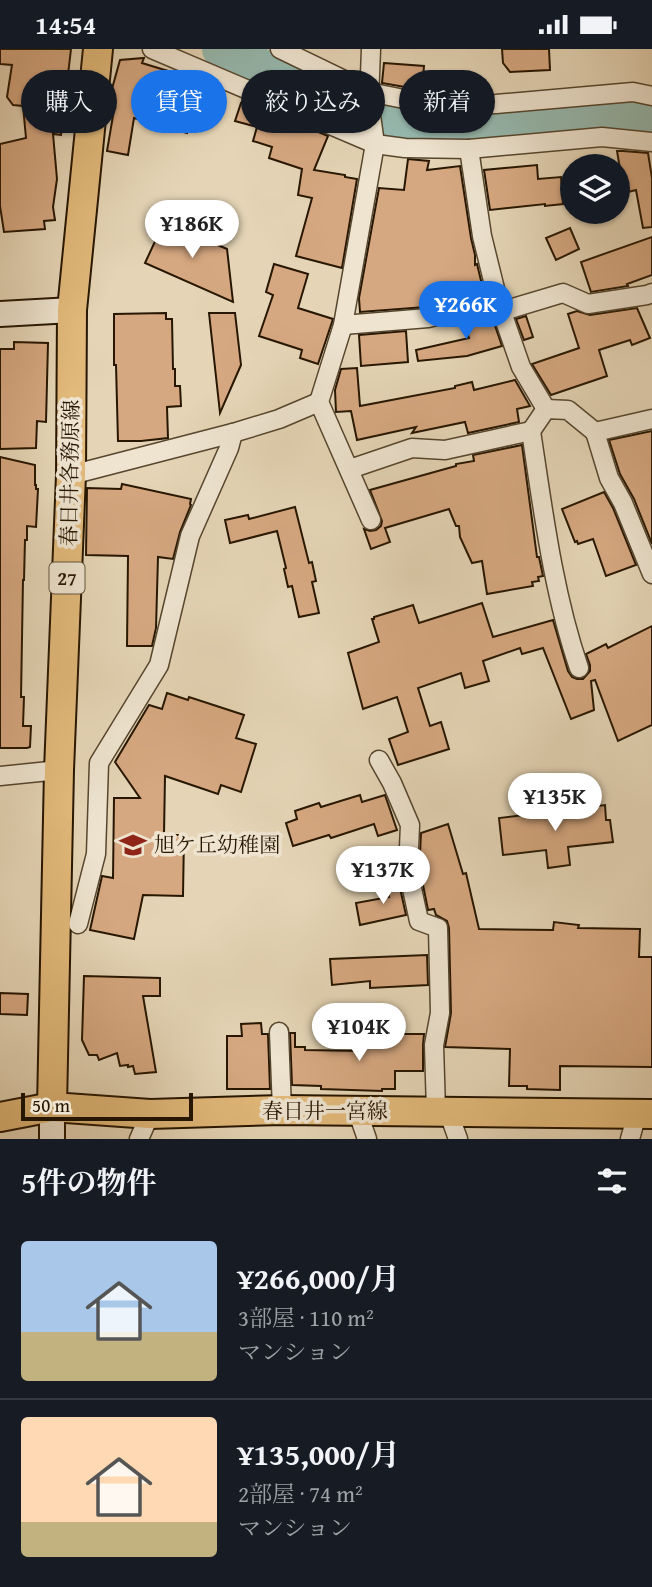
<!DOCTYPE html>
<html lang="ja">
<meta charset="utf-8">
<style>
:root{--surface:#171b24;--page:#20242c;--text:#f1f3f6;--muted:#9ea1a6;--line:#363941;--accent:#1a73e8}
body{margin:0;font-family:"Gentium Book Plus","Noto Serif JP",serif;background:var(--page);color:var(--text);height:100vh;display:flex;flex-direction:column;font-size:26px;white-space:nowrap}
*{box-sizing:border-box;margin:0}
p{font-size:23px;color:var(--muted)}
.icon{flex:none;width:38px;height:38px;fill:none;stroke:currentColor;stroke-width:2;stroke-linecap:round;stroke-linejoin:round}
.map{position:relative;height:1090px;overflow:hidden}
.details{display:flex;flex-direction:column;background:var(--surface);flex:1}
.details>*{flex:none}
.banner{position:absolute;left:21px;top:21px;width:611px;height:63px;display:flex;gap:14px}
.buttons{position:absolute;left:560px;top:105px;display:grid;gap:14px}
.buttons a{display:grid;place-items:center;width:70px;height:70px;border-radius:50%;background:var(--surface);box-shadow:0 2px 5px #0004;font-size:35px}
.scale{position:absolute;left:21px;bottom:18px;width:172px;box-sizing:border-box;padding-left:7px;border:4px solid #271600;border-top:0;font-size:19px;line-height:24px;white-space:nowrap;color:#271600;-webkit-text-stroke:5px #eee4d0;paint-order:stroke}
.price{position:absolute;translate:-50% -60px;padding:0 16px;border-radius:24px;background:#fff;color:#222;font-size:23px;line-height:46px;filter:drop-shadow(0 2px 4px #0008)}
.price::after{content:'';position:absolute;left:50%;top:42px;width:21px;height:16px;margin-left:-10px;background:inherit;clip-path:polygon(0 0,100% 0,50% 100%)}
.price.current{background:var(--accent);color:#fff}
ul{padding:0;list-style:none}
li{display:flex;align-items:center;gap:21px;height:175px;padding:0 21px}
li+li{border-top:2px solid var(--line)}
li span{display:grid;place-items:center;flex:none;width:196px;height:140px;border-radius:7px;color:#555}
li>.icon{margin-inline-start:auto}
span .icon{width:84px;height:84px;fill:#fffc;stroke-width:1}
li b{font-size:30px}
h2{display:flex;justify-content:space-between;align-items:center;height:84px;padding:0 21px;font-size:30px}
.chip{padding:0 24px;border-radius:32px;background:var(--surface);box-shadow:0 2px 5px #0004;font-size:24px;line-height:63px}
.chip.current{background:var(--accent);color:#fff}
.status{display:flex;justify-content:space-between;align-items:center;height:49px;padding:0 35px;background:var(--surface);direction:ltr}
.status svg{height:19px;fill:currentColor}
.map>svg:first-child{display:block}
.lines{fill:none;stroke-linecap:round;stroke-linejoin:round}
.river{stroke:#96b9af;stroke-width:40}
.building{fill:#d6a881;stroke:#271600;stroke-width:2}
.street-casing{stroke:#56462e;stroke-width:21}
.secondary-casing{stroke:#271600;stroke-width:28}
.primary-casing{stroke:#271600;stroke-width:32}
.street{stroke:#eee4d0;stroke-width:18}
.secondary{stroke:#eee4d0;stroke-width:24}
.primary{stroke:#e2ba7b;stroke-width:28}
.labels{text-anchor:middle;stroke-width:7;stroke-linejoin:round;paint-order:stroke}
.shield{fill:#eee4d0;stroke:#63543e;stroke-width:2}
.shield-label{font-size:19px;font-weight:bold;fill:#271600}
.street-label{font-size:21px;fill:#271600;stroke:#eee4d0}
.poi-label{font-size:21px;fill:#271600;stroke:#eee4d0;text-anchor:start}
</style>
<div class="status"><b>14:54</b><svg viewBox="0 0 49 12"><path d="M0 12V9h3v3zM5 12V6h3v6zM10 12V3h3v9zM15 12V0h3v12zM26 1h20v11H26zM47 4h2v5h-2z"/></svg></div>
<div class="map">
<svg width="652" height="1090" viewBox="0 0 652 1090">
<rect width="100%" height="100%" fill="#e5d5b6"/>
<filter id="stains"><feTurbulence type="fractalNoise" baseFrequency=".00286" numOctaves="4"/><feColorMatrix values="0 0 0 0 .2 0 0 0 0 .09 0 0 0 0 .02 0 0 0 .5 -.17"/></filter>
<radialGradient id="worn" r=".72"><stop offset=".6" stop-color="#630" stop-opacity="0"/><stop offset="1" stop-color="#630" stop-opacity=".3"/></radialGradient>
<g class="lines">
<!-- river -->
<path class="river" d="M222 0 322 50 383 71 454 79 618 65 652 71"/>
</g>
<!-- building -->
<g class="building">
<path d="M0 0H71L61 86 53 85 57 130 53 158 55 171 44 172 45 180 4 183 0 157V95L26 89 23 57 13 56 7 48 12 16 0 15Z"/>
<path d="M502 0H549L550 21 510 23 503 14Z"/>
<path d="M144 9 142 14 191 29 185 47 191 49 189 57 195 59 187 84 134 69 128 106 107 102 115 55 109 54 110 47 120 11Z"/>
<path d="M384 14 424 17 422 41 382 34Z"/>
<path d="M241 54 267 61 328 87 314 121 345 126V128L357 130 342 219 296 207 312 149 298 146 302 120 269 109 272 98 253 92 257 78 235 72Z"/>
<path d="M617 102H623L648 104 652 129V178L643 179 636 141 624 144Z"/>
<path d="M408 110 429 112 427 121 460 117 471 189 475 206V216L477 215 484 244 426 258 360 263 359 249 379 139 404 141Z"/>
<path d="M537 116 538 130 561 128 563 155 545 157V155L490 161 484 121Z"/>
<path d="M164 173 227 200 233 253 145 214Z"/>
<path d="M570 179 579 200 556 211 546 189Z"/>
<path d="M652 188V226L627 235 628 237 591 243 581 213Z"/>
<path d="M274 215 308 225 298 259 333 270 318 315 300 309 302 301 259 287 273 246 266 243Z"/>
<path d="M637 259 650 289 632 296 630 291 599 301 607 327 551 346 532 315 579 299 568 265 577 262 590 266Z"/>
<path d="M166 264V270H172L173 320H175V337H180L181 357 167 358 168 389 141 392H118L116 316H114V265Z"/>
<path d="M209 264H235L241 316 220 364Z"/>
<path d="M491 265 502 297 467 307 418 312 416 301 469 289 464 272Z"/>
<path d="M526 267 533 288 524 291 516 270Z"/>
<path d="M406 282 408 313 361 317 359 286Z"/>
<path d="M14 293 48 294 46 373 37 372 36 399 0 400V300H14Z"/>
<path d="M357 319 360 357 455 339V337L472 333 474 341 515 331 530 357 517 360 519 373 468 384 465 373 412 384 416 378 357 391 351 362 336 363 335 341 341 320Z"/>
<path d="M652 382V495L634 450 620 425 609 391Z"/>
<path d="M522 396 537 508H539L543 527 538 528 539 532 532 533 533 537 487 545 482 512 472 514 460 488 459 477H456L449 460 385 479 390 493 371 500 364 480 370 482 376 481 381 477 382 472 370 441 456 417V415L474 412 473 406Z"/>
<path d="M0 408 35 416V436H36V440H38L36 478 27 477V491H25L24 531H23L21 648H24L23 677H31L30 698 27 699H0Z"/>
<path d="M122 435 191 450 190 455 191 456 180 483 173 510 158 508 156 579 152 597H127L128 507 86 506 87 439 121 440Z"/>
<path d="M604 443 613 459 636 516 606 527 593 490 578 495 577 492 575 493 562 460Z"/>
<path d="M295 458 309 514 312 513 316 532 312 533 319 564 299 568 292 537 288 538 284 520 286 519 277 482 230 494 225 471 248 466 249 470Z"/>
<path d="M482 554 493 588 553 571 568 622 572 628 577 630H583L590 622V616L586 605 606 595 608 599 652 577V676L618 692 595 631 591 632 594 661 571 670 543 599 522 605 520 599 483 612 489 632 465 639 461 624 418 639 430 677 441 673 449 700 398 716 389 690 408 683 397 648 363 660 348 604 379 593 372 570H374V568L413 556 419 574Z"/>
<path d="M167 644 188 651 189 648 244 666 236 689 256 695 241 743 221 736 218 745 165 727 164 786H184L183 847 143 846 134 890 90 881 102 827 113 829 114 749H140L115 713 149 656 162 660Z"/>
<path d="M360 746 362 753 385 746 397 781 378 787 374 775 331 789 329 786 293 797 286 774 297 770 295 762 319 754 321 758Z"/>
<path d="M605 756 606 771H610L613 793 568 798 570 816 548 819 546 801 503 806 499 769Z"/>
<path d="M448 775 463 825 466 824 479 880 553 881 554 873 579 876 578 879 640 880 639 908H652V1018L560 1017V1041L527 1040V1037H509L510 1000 445 998 451 964 449 879 447 872 436 866 434 860 428 861 421 826 426 825 420 805 421 784Z"/>
<path d="M398 830 406 866 360 876 356 854 389 848 385 832Z"/>
<path d="M427 906 428 936 370 939V932L332 936 330 910Z"/>
<path d="M84 927 160 929V947H143L156 1023 135 1025 133 1017 128 1018V1016L120 1017 117 1004 99 1011 97 1006H89L82 991Z"/>
<path d="M0 944 28 945 27 966 0 965Z"/>
<path d="M261 974 262 985H268L270 1040H227V987H242L241 975Z"/>
<path d="M290 984H295V998H305V1001L362 1002V989L372 988V985H424L423 996V1022H395V1040H382V1042L321 1040V1037L292 1036Z"/>
</g>
<g class="lines">
<defs>
<g id="street">
<path d="M152 0 375 95 405 99 469 100 602 88 652 93"/>
<path d="M280 0 369 43 439 57 496 55 633 43 652 47"/>
<path d="M371 0 369 52 375 95 343 276 319 353 371 471"/>
<path d="M469 100 482 187 498 252 521 318 546 360"/>
<path d="M503 262 563 244 588 255 647 246 652 244"/>
<path d="M343 276 428 269 498 252"/>
<path d="M595 383 609 429 623 454 652 525"/>
<path d="M350 420 412 399 445 401 531 382"/>
<path d="M71 426 233 384 279 370 319 353"/>
<path d="M579 619C553 543 543 461 531 382L546 360 568 361 595 383 652 370"/>
<path d="M379 711 392 734 410 776 408 821 419 872 438 879 440 964 434 996 436 1062"/>
<path d="M0 727 59 721"/>
<path d="M78 875 96 805 99 714 159 616 190 487 229 399 233 384"/>
<path d="M279 983 282 1061"/>
<path d="M357 1061 367 1090"/>
<path d="M448 1062 458 1090"/>
<path d="M139 1090 150 1065"/>
<path d="M630 1090 637 1065"/>
</g>
<g id="secondary">
<path d="M0 265 72 261"/>
<path d="M52 1090V1058"/>
</g>
<g id="primary">
<path d="M52 1058 59 721 71 426 72 261 98 0"/>
<path d="M0 1068 52 1058 150 1065 282 1061 652 1065"/>
</g>
</defs>
<!-- street casing -->
<use href="#street" class="street-casing"/>
<!-- secondary casing -->
<use href="#secondary" class="secondary-casing"/>
<!-- primary casing -->
<use href="#primary" class="primary-casing"/>
<!-- street -->
<use href="#street" class="street"/>
<!-- secondary -->
<use href="#secondary" class="secondary"/>
<!-- primary -->
<use href="#primary" class="primary"/>
</g>
<!-- icons -->
<defs>
<symbol id="school-bare" viewBox="-9 -9 18 18"><path d="M0-5L7-2L0 1L-7-2ZM-4 1L0 2.5L4 1V4Q0 6-4 4Z" fill="#8f2418" stroke="#eee4d0" stroke-width="2.5" paint-order="stroke"/></symbol>
</defs>
<g fill-rule="evenodd">
<use href="#school-bare" x="114" y="777" width="38" height="38"/>
</g>
<g class="labels">
<!-- shield labels -->
<rect class="shield" x="49.5" y="513.5" width="35" height="31" rx="5"/>
<g class="shield-label">
<text x="67" y="536">27</text>
</g>
<!-- street labels -->
<g class="street-label">
<text transform="translate(70 424) rotate(-89)" y="7">春日井各務原線</text>
<text x="325" y="1069">春日井一宮線</text>
</g>
<!-- poi labels -->
<g class="poi-label">
<text x="154" y="803">旭ケ丘幼稚園</text>
</g>
</g>
<rect width="100%" height="100%" filter="url(#stains)"/>
<rect width="100%" height="100%" fill="url(#worn)"/>
</svg>
<div class="buttons">
<a><svg class="icon" aria-label="layers" viewBox="0 0 24 24"><path d="M12 4l9 5-9 5-9-5zM3 14l9 5 9-5"/></svg></a>
</div>
<div class="scale">50 m</div>
<b class="price" style="left:192px;top:211px">¥186K</b>
<b class="price current" style="left:466px;top:292px">¥266K</b>
<b class="price" style="left:555px;top:784px">¥135K</b>
<b class="price" style="left:383px;top:857px">¥137K</b>
<b class="price" style="left:359px;top:1014px">¥104K</b>
<div class="banner">
<a class="chip">購入</a>
<a class="chip current">賃貸</a>
<a class="chip">絞り込み</a>
<a class="chip">新着</a>
</div>
</div>
<section class="details">
<h2>5件の物件<svg class="icon" aria-label="filters" viewBox="0 0 24 24"><path d="M4 7h16M4 17h16"/><circle cx="9" cy="7" r="2"/><circle cx="15" cy="17" r="2"/></svg></h2>
<ul>
<li><span style="background:linear-gradient(#a9c7e8 65%,#c2b280 0)"><svg class="icon" aria-label="home" viewBox="0 0 24 24"><path d="M3 11l9-7 9 7M6 9v11h12V9"/></svg></span><div><b>¥266,000/月</b><p>3部屋 · 110 m²</p><p>マンション</p></div></li>
<li><span style="background:linear-gradient(#ffd9b3 75%,#c2b280 0)"><svg class="icon" aria-label="home" viewBox="0 0 24 24"><path d="M3 11l9-7 9 7M6 9v11h12V9"/></svg></span><div><b>¥135,000/月</b><p>2部屋 · 74 m²</p><p>マンション</p></div></li>
</ul>
</section>
